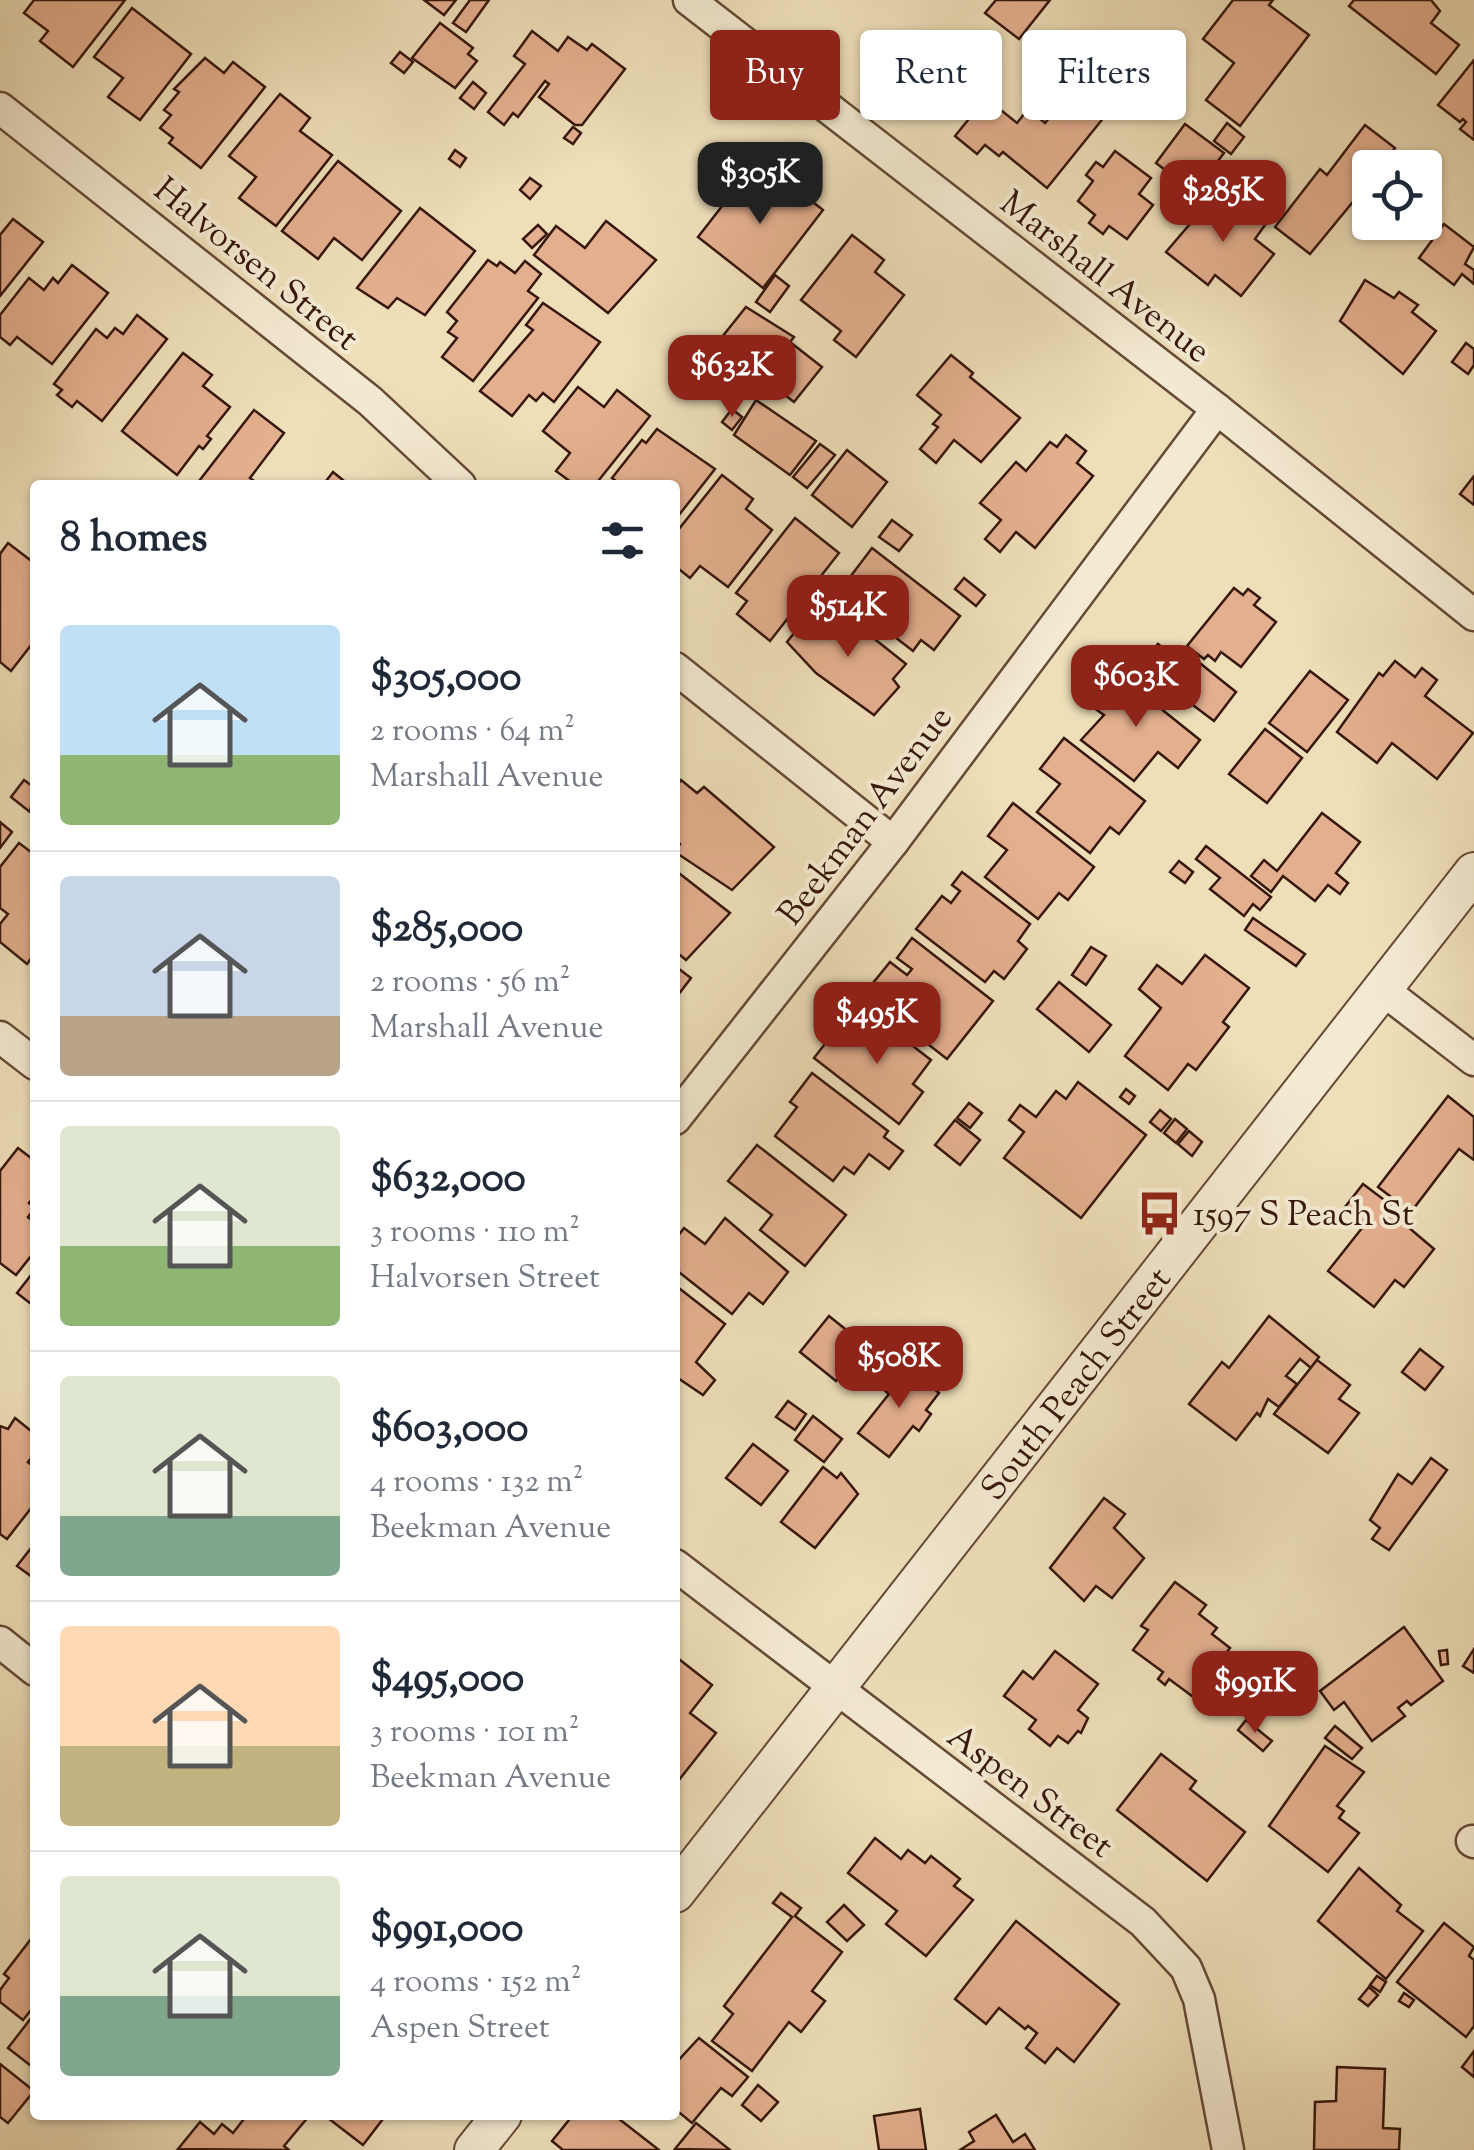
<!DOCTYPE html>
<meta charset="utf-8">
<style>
:root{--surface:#fff;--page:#f2f2f3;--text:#1f2937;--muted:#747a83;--line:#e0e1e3;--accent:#8f2418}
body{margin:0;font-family:"Sorts Mill Goudy",serif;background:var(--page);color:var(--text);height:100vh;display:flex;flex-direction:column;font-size:38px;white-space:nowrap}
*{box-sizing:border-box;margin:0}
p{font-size:32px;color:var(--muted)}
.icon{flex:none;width:55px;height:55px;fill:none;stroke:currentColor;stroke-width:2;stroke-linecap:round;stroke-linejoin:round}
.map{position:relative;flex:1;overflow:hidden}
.drawer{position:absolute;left:30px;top:480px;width:650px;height:1640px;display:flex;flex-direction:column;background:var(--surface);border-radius:10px;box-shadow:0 2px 8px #0004}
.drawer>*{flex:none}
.hud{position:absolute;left:710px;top:30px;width:612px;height:90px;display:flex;gap:20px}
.fabs{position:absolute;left:1352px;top:150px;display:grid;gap:20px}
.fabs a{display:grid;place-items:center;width:90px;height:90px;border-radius:10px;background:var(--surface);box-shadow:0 2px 8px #0004;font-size:50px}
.price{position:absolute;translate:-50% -85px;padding:0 22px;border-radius:20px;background:var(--accent);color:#fff;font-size:32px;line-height:65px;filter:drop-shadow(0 2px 5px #0008)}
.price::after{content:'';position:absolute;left:50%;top:60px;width:30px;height:22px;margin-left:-15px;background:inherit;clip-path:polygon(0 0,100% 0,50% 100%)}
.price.active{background:#222;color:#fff}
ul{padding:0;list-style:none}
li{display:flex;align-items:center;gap:30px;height:250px;padding:0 30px}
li+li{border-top:2px solid var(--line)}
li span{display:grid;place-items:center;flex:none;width:280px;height:200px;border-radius:10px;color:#555}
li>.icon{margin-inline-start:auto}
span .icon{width:120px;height:120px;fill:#fffc;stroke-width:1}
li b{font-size:42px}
h2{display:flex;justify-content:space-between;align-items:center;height:120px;padding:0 30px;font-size:42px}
.chip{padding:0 35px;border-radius:10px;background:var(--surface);box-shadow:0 2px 8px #0004;font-size:35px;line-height:90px}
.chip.active{background:var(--accent);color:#fff}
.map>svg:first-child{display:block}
.building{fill:#e4af8f;stroke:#37170b;stroke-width:2.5}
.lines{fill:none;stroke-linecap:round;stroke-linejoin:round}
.minor-casing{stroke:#654936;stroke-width:35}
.tertiary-casing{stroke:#654936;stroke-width:42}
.minor{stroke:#f4ead2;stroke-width:30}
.tertiary{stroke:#f4ead2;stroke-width:38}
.labels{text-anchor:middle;stroke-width:8;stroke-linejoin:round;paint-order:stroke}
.street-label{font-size:35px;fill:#37170b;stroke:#f4ead2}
.poi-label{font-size:35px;fill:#37170b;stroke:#f4ead2;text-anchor:start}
</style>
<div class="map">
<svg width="1474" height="2150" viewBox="0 0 1474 2150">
<rect width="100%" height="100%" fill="#eedfb9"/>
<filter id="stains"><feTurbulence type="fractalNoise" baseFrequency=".002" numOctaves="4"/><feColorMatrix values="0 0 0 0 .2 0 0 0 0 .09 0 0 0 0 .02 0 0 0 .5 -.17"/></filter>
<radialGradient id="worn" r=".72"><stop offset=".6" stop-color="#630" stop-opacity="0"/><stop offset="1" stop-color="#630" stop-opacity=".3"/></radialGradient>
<!-- building -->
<g class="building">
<path d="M34 0H125L73 67 40 41 48 31 24 13Z"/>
<path d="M424 0H456L444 15Z"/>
<path d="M470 0H489L466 32 453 23Z"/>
<path d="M996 0H1050L1019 39 985 13Z"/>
<path d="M1233 0H1273L1269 5 1309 35 1240 126 1206 100 1234 63 1203 39Z"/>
<path d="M1354 0H1431L1440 11 1431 23 1459 45 1436 74 1349 6Z"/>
<path d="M132 8 191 54 140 120 108 97 123 78 94 57Z"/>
<path d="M440 23 473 48 468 54 477 61 455 88 412 58Z"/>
<path d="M532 31 558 51 568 37 587 50 592 44 625 69 582 125H575L539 97 549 84 545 81 518 117 513 113 504 125 488 112 525 64 514 56Z"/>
<path d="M400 52 413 62 404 73 391 63Z"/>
<path d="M205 58 224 73 233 62 265 87 201 168 169 143 173 138 160 128 171 115 164 110 179 92 174 89Z"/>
<path d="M1474 60V140L1460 129 1466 122 1463 119 1460 122 1438 105Z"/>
<path d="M473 82 486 93 474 109 460 98Z"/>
<path d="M1087 87 1105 101 1098 110 1105 116 1047 188 1003 152 999 156 985 145 977 154 955 136 986 98 1017 123 1028 109 1045 123 1071 91 1079 98Z"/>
<path d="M280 94 310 118 300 131 332 155 276 226 239 198 256 177 229 156Z"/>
<path d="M1227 123 1244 137 1231 154 1214 141Z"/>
<path d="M1185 124 1224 153 1194 192 1156 163Z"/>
<path d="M1365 125 1395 148 1380 168H1370V181L1310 254 1275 227 1320 169 1327 175Z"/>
<path d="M573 127 581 133 573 144 564 138Z"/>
<path d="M455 150 466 158 460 167 449 159Z"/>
<path d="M1115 151 1151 178 1139 194 1153 205 1127 239 1109 226 1103 234 1089 223 1095 215 1078 201 1093 181 1086 175 1096 162 1103 167Z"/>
<path d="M338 161 401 211 362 260 334 238 318 259 282 231Z"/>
<path d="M751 169 777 190 771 197 777 202 791 185 823 210 763 288 698 237Z"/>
<path d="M530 178 541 186 530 199 520 190Z"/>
<path d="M1219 190 1265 225 1255 239 1274 254 1241 296 1215 275 1208 285 1166 252Z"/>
<path d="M420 208 475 251 425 315 397 298 388 308 357 288Z"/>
<path d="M13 219 43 242 0 296V235Z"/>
<path d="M606 221 656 260 608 313 534 255 556 226 585 248Z"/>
<path d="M1444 224 1474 247 1465 264 1474 270V284L1462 274 1454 285 1419 258Z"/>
<path d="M538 225 547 234 532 248 523 239Z"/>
<path d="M852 235 884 260 875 272 904 295 856 357 834 340 841 331 801 300Z"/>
<path d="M488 260 497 266 500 262 515 273 525 261 541 274 528 291 538 298 473 381 442 357 457 338 448 332 457 321 447 312Z"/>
<path d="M72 265 108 293 52 364 17 337 10 345 0 337V315L29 278 44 290 53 278 58 283Z"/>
<path d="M775 275 789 286 770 312 756 302Z"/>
<path d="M1365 280 1394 298 1399 292 1418 305 1412 312 1436 331 1403 374 1340 321Z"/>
<path d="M543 303 600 342 554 402 543 393 536 401 529 395 512 416 480 391 533 330 526 325Z"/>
<path d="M746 307 794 337 790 342 822 367 794 402 746 365 737 376 714 357 723 346 718 342Z"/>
<path d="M137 315 167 339 102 421 77 401 72 407 57 395 62 390 54 384 96 329 107 338 115 328 123 334Z"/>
<path d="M1466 343 1474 349V365L1468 374 1452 362Z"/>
<path d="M183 353 212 375 203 386 230 407 207 436 211 439 203 449 199 446 177 475 122 431Z"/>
<path d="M951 355 973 373 970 377 1020 418 981 462 954 440 936 463 920 449 938 427 933 424 941 415 917 395Z"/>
<path d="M578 387 604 407 617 390 650 416 595 485H575L556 471 570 453 543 431Z"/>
<path d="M756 400 816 441 790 475 734 435Z"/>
<path d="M732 409 742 417 732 430 722 422Z"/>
<path d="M254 410 284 433 250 478 259 485H196Z"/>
<path d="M657 429 715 469 675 520V485H621L612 478 642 440 646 443Z"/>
<path d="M1066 435 1086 451 1077 463 1093 476 1035 548 1016 532 1000 552 985 539 1001 520 980 503 1016 462 1026 471 1050 442 1057 447Z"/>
<path d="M820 444 835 455 807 488 793 477Z"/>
<path d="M847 450 887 482 852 527 812 495Z"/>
<path d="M333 472 349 485H323Z"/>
<path d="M722 475 753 499 746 509 772 530 728 587 700 566 690 578 675 566V534Z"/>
<path d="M1474 476V505L1460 494Z"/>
<path d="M795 518 839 553 770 641 737 614 747 601 736 593Z"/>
<path d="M892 520 912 535 899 551 879 537Z"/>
<path d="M8 543 34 563 35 569V640L11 671 0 662V554Z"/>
<path d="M872 548 960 616 934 650 921 640 913 651 838 593Z"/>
<path d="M964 578 985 595 976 606 955 589Z"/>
<path d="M1234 588 1243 595 1248 589 1260 598 1254 605 1276 622 1241 667 1221 652 1215 661 1208 655 1204 659 1187 646Z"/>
<path d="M814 608 829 621 835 614 863 637 866 632 906 664 893 679 899 687 874 715 816 673 787 642Z"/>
<path d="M1158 644 1170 654 1155 672 1142 662Z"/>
<path d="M1196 660 1236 692 1214 721 1173 690Z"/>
<path d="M1395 661 1415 677 1422 668 1437 680 1425 696 1473 733 1437 779 1392 743 1377 763 1337 732 1379 673 1383 676Z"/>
<path d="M1310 671 1348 700 1307 752 1269 723Z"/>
<path d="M1115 672 1200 740 1178 768 1158 752 1134 781 1081 740 1104 715 1090 705Z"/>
<path d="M1265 729 1302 758 1267 803 1229 774Z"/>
<path d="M1064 738 1145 801 1119 834 1110 827 1090 853 1037 812 1060 784 1040 769Z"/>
<path d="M24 780 35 788 30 812 11 797Z"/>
<path d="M681 780 697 793 704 787 774 847 732 890 675 852 680 844 675 840V788Z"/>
<path d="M1013 803 1094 867 1068 900 1059 893 1038 919 985 877 1007 850 988 836Z"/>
<path d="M1322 813 1360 842 1336 873 1348 883 1340 894 1328 885 1315 901 1283 876 1271 892 1251 876 1264 860 1277 871Z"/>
<path d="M0 822 12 832 0 848Z"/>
<path d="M19 843 35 855V953L27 964 0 942V924L8 914 0 908V867Z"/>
<path d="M1206 846 1271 897 1260 910 1253 904 1244 916 1210 889 1220 878 1196 859Z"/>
<path d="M1179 861 1193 872 1185 883 1170 872Z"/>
<path d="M675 870 730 913 686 960 675 951Z"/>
<path d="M962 872 1030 924 1018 941 1027 949 1004 979 994 971 985 982 916 929 942 896 951 903 960 891 952 885Z"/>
<path d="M1253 918 1305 954 1296 966 1245 930Z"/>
<path d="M912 938 993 1001 947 1059 864 994 890 962 907 975 912 969 897 958Z"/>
<path d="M1091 947 1106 956 1086 985 1072 975Z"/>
<path d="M1205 955 1249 988 1223 1022 1229 1027 1196 1070 1188 1064 1168 1090 1125 1056 1161 1008 1139 989 1157 965 1182 984Z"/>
<path d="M675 966 691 978 675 999Z"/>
<path d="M1059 982 1111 1025 1089 1052 1037 1009Z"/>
<path d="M874 1016 931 1060 913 1084 923 1092 899 1124 814 1058 838 1027 855 1041Z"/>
<path d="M812 1073 888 1131 884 1137 903 1151 889 1169 869 1154 854 1174 844 1167 833 1181 775 1136 797 1107 790 1102Z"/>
<path d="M1078 1082 1146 1135 1081 1218 1004 1158 1024 1132 1009 1120 1020 1105 1036 1117 1056 1091 1066 1099Z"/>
<path d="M1126 1089 1135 1096 1129 1104 1120 1097Z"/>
<path d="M1448 1096 1474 1117V1160L1459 1149 1411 1212 1378 1187Z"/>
<path d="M969 1103 982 1113 970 1128 957 1118Z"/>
<path d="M1160 1110 1171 1119 1161 1131 1150 1122Z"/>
<path d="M1175 1119 1187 1129 1176 1143 1164 1133Z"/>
<path d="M955 1120 980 1140 960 1165 935 1145Z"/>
<path d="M1189 1131 1202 1142 1192 1156 1178 1144Z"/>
<path d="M757 1145 846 1215 805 1266 760 1230 772 1215 728 1181Z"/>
<path d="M18 1148 35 1161V1195L29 1203 35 1208 28 1217 35 1223V1251L16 1275 0 1263V1171Z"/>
<path d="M1363 1184 1391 1205 1388 1210 1434 1249 1404 1287 1395 1280 1374 1307 1328 1271 1366 1223 1345 1207Z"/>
<path d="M725 1218 788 1272 763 1304 749 1293 732 1314 675 1269V1240L684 1228 705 1244Z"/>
<path d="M35 1270V1307L17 1293Z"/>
<path d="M675 1285 725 1324 696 1362 715 1380 703 1395 675 1376Z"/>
<path d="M829 1316 865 1345 836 1381 800 1352Z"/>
<path d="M1269 1316 1319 1357 1311 1368 1300 1359 1286 1376 1297 1384 1279 1407 1268 1399 1260 1416 1257 1413 1236 1440 1189 1404 1222 1362 1229 1368Z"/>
<path d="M1420 1349 1443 1367 1425 1390 1402 1372Z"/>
<path d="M892 1352 906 1364 897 1375 883 1364Z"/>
<path d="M1317 1360 1350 1385 1339 1399 1359 1413 1328 1453 1274 1414Z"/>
<path d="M909 1369 939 1393 926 1410 931 1414 919 1431 913 1426 889 1457 858 1433 889 1394 876 1383 884 1372 895 1380Z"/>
<path d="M788 1401 806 1414 795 1430 776 1417Z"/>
<path d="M813 1416 842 1439 824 1462 795 1440Z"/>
<path d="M15 1418 35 1434V1453L28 1462 35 1468V1503L7 1539 0 1534V1426L8 1429Z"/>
<path d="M753 1444 788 1471 761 1505 726 1478Z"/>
<path d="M1431 1458 1447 1470 1389 1550 1372 1539 1380 1528 1370 1520 1398 1474 1412 1484Z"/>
<path d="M823 1467 837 1478 841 1473 858 1494 815 1548 781 1522Z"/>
<path d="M1104 1498 1125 1514 1114 1528 1144 1558 1112 1598 1096 1586 1084 1601 1050 1568Z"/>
<path d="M35 1543V1579L17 1566Z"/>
<path d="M1175 1582 1206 1605 1199 1614 1217 1628 1212 1634 1230 1648 1204 1682 1210 1687 1204 1695 1197 1690 1192 1696 1169 1679 1165 1685 1158 1679 1163 1672 1133 1650 1148 1630 1141 1626Z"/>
<path d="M1404 1627 1443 1681 1411 1705 1407 1701 1398 1708 1405 1716 1372 1741 1344 1702 1334 1710 1320 1691Z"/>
<path d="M1474 1649V1673L1463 1666Z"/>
<path d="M1447 1650 1448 1664 1441 1665 1439 1651Z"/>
<path d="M1055 1651 1098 1684 1078 1710 1088 1718 1081 1733 1078 1731 1068 1743 1058 1736 1050 1746 1029 1729 1036 1720 1004 1696 1023 1671 1033 1679Z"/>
<path d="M675 1656 712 1685 690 1713 716 1733 675 1785Z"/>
<path d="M1246 1720 1272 1741 1263 1751 1238 1730Z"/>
<path d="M1335 1726 1362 1748 1352 1759 1325 1738Z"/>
<path d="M1325 1746 1364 1772 1337 1806 1344 1811 1339 1818 1359 1833 1328 1872 1269 1826Z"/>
<path d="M1161 1754 1196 1781 1190 1789 1245 1832 1207 1881 1117 1810Z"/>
<path d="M875 1838 901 1859 908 1850 925 1863 931 1856 960 1879 954 1886 973 1900 926 1956 886 1924 897 1911 848 1873Z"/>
<path d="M1359 1868 1401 1905 1397 1911 1423 1931 1386 1979 1318 1921Z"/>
<path d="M781 1893 801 1908 795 1916 842 1952 812 1991 825 2001 801 2032 789 2022 752 2071 712 2041 733 2014 724 2006 792 1917 773 1903Z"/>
<path d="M844 1905 864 1925 847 1941 827 1922Z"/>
<path d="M1016 1921 1119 2004 1074 2062 1057 2048 1045 2063 1026 2048 1037 2033 1028 2026 1025 2029 999 2008 986 2024 955 1999Z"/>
<path d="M1444 1923 1474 1947 1469 1956 1474 1960V2026L1466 2037 1397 1982Z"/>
<path d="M31 1939 35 1943V2005L23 2020 0 2002V1990L9 1978 4 1974Z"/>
<path d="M1377 1976 1386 1982 1380 1992 1370 1985Z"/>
<path d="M1369 1987 1378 1995 1368 2006 1359 1999Z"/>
<path d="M1404 1993 1414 2000 1409 2007 1399 2001Z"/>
<path d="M35 2013V2069L8 2048Z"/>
<path d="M699 2038 748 2077 732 2096 721 2088 692 2123 675 2109V2064Z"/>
<path d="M1474 2051V2077L1462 2067Z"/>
<path d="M0 2064 34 2091 8 2123 0 2117Z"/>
<path d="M1337 2067 1385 2069 1383 2128 1400 2129 1399 2150H1314L1315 2102 1336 2101Z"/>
<path d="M758 2085 778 2102 761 2121 742 2105Z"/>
<path d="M920 2109 926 2150H879L874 2116Z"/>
<path d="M247 2115 309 2116 284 2146 289 2150 178 2149 200 2122 214 2134 222 2124 233 2133Z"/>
<path d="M324 2115H386L363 2145Z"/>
<path d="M573 2115H614L659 2150H563L552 2141Z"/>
<path d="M996 2115 1013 2142 1025 2134 1035 2150H960L974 2141 969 2132Z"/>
<path d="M696 2123 730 2150 675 2149Z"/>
</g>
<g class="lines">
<defs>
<g id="minor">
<path d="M689 0 1217 409 1474 615"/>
<path d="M0 108 370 401 460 485"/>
<path d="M675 668 893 842"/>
<path d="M1383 990 1474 1060"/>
<path d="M0 1037 35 1064"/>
<path d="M675 1119 893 842 1217 409"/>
<path d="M675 1565 1143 1922 1186 1968 1199 1999 1228 2150"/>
<path d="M0 1642 35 1670"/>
<path d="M1472 1841 1474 1842"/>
</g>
<g id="tertiary">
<path d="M675 1893 1474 872"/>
<path d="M474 2150 502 2115"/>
</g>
</defs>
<!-- minor casing -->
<use href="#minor" class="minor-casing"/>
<!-- tertiary casing -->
<use href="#tertiary" class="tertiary-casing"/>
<!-- minor -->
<use href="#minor" class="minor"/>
<!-- tertiary -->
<use href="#tertiary" class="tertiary"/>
</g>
<!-- icons -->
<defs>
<symbol id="bus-bare" viewBox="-9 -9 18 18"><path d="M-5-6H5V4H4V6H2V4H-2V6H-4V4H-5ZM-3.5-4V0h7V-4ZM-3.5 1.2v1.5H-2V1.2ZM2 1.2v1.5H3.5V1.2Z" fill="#8f2418" stroke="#f4ead2" stroke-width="2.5" paint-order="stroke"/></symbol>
</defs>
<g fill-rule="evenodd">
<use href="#bus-bare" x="1128" y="1182" width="63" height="63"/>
</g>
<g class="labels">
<!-- street labels -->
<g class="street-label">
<text transform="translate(257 263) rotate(39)" y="12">Halvorsen Street</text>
<text transform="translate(1106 276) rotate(38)" y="12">Marshall Avenue</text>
<text transform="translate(864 815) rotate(-53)" y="12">Beekman Avenue</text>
<text transform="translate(1075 1383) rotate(-52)" y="12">South Peach Street</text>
<text transform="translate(1031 1790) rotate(37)" y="12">Aspen Street</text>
</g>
<!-- poi labels -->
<g class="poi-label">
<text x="1193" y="1225">1597 S Peach St</text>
</g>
</g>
<rect width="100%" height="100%" filter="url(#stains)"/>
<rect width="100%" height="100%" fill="url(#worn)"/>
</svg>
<div class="fabs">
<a><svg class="icon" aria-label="locate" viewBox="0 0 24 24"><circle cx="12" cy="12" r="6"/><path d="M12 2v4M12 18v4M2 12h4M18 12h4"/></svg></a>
</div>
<b class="price active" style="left:760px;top:227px">$305K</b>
<b class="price" style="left:1223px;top:245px">$285K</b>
<b class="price" style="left:732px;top:420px">$632K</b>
<b class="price" style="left:848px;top:660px">$514K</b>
<b class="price" style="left:1136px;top:730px">$603K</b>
<b class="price" style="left:877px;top:1067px">$495K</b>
<b class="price" style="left:899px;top:1411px">$508K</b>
<b class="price" style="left:1255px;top:1736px">$991K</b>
<div class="hud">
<a class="chip active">Buy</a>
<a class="chip">Rent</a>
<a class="chip">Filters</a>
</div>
<section class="drawer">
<h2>8 homes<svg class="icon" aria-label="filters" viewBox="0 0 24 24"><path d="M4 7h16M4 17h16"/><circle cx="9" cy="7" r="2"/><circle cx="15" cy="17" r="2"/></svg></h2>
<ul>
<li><span style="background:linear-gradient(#bfe0f5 65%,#8fb573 0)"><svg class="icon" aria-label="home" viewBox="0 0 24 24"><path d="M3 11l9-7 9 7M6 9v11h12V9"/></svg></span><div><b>$305,000</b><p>2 rooms · 64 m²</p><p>Marshall Avenue</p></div></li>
<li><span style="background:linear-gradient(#c9d6e8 70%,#b9a48a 0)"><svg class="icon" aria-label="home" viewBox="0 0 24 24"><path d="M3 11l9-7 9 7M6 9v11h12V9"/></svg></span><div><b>$285,000</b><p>2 rooms · 56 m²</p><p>Marshall Avenue</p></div></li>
<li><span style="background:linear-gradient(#dfe7d0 60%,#8fb573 0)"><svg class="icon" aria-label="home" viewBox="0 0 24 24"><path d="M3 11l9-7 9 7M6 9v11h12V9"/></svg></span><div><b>$632,000</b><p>3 rooms · 110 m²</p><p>Halvorsen Street</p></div></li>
<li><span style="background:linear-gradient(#dfe7d0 70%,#7fa58c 0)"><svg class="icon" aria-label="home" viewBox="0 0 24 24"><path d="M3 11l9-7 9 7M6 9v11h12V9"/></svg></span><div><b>$603,000</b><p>4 rooms · 132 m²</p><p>Beekman Avenue</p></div></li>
<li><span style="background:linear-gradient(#ffd9b3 60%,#c2b280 0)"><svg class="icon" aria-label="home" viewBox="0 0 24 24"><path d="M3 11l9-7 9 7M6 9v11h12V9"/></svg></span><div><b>$495,000</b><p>3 rooms · 101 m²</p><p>Beekman Avenue</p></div></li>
<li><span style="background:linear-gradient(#dfe7d0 60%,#7fa58c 0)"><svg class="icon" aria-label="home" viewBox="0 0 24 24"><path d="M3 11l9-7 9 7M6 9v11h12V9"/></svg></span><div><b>$991,000</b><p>4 rooms · 152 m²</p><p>Aspen Street</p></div></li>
</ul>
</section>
</div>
